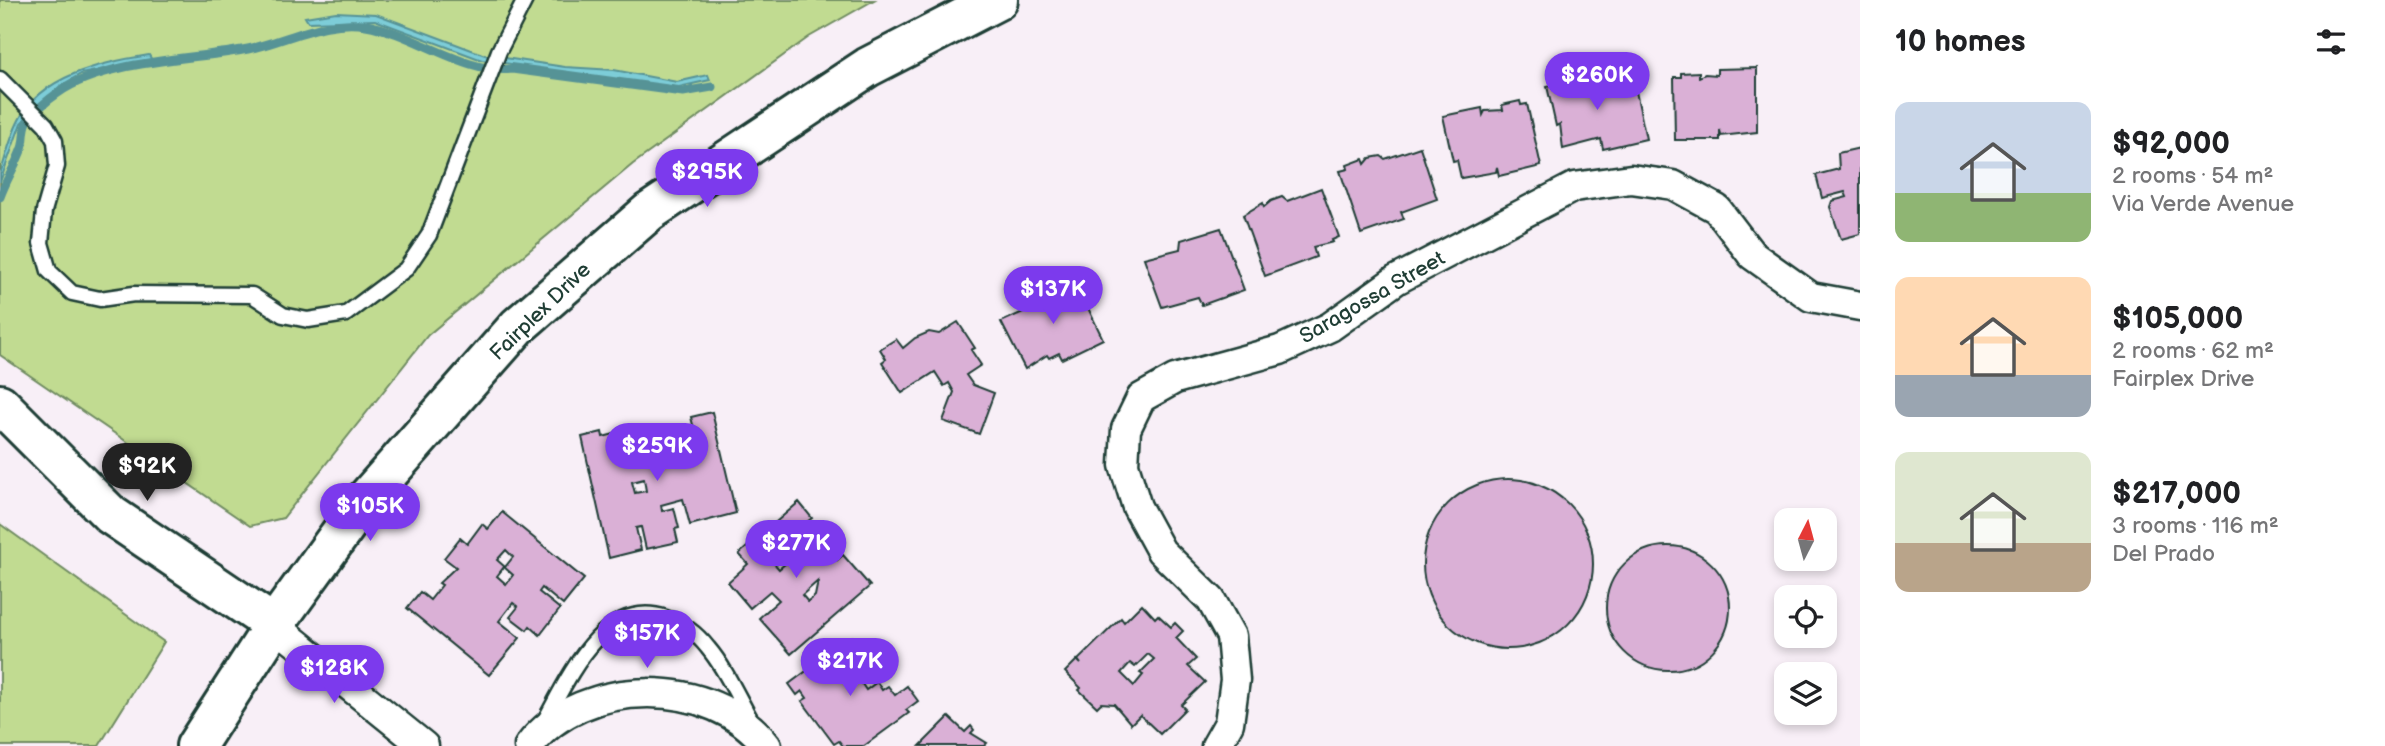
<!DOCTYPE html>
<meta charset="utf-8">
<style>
:root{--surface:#fff;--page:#f2f2f2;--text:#202124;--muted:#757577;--accent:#7c3aed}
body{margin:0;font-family:"Balsamiq Sans",sans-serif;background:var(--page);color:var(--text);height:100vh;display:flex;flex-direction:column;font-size:26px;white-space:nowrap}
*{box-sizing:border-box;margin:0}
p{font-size:23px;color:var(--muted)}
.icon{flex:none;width:38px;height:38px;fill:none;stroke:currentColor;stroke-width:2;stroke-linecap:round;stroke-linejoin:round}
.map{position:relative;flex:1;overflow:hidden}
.details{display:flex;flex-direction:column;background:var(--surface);width:525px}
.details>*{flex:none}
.needle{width:46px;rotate:6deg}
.fabs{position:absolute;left:1774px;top:508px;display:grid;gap:14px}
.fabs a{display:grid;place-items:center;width:63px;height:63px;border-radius:14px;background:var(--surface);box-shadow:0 4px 10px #0003;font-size:35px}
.price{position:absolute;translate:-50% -60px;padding:0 16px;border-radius:24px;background:var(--accent);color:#fff;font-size:23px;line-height:46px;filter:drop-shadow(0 2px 4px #0008)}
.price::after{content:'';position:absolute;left:50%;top:42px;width:21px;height:16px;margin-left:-10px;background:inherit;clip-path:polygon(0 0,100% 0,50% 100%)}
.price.selected{background:#222;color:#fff}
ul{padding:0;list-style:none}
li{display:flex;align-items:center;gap:21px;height:175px;padding:0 35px}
li span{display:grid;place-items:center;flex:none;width:196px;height:140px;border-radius:14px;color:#555}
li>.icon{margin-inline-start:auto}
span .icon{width:84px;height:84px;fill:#fffc;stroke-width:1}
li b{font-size:30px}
h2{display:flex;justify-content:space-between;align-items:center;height:84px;padding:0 35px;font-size:30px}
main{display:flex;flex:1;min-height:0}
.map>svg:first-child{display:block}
.green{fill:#c1db91;stroke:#708c62;stroke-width:2}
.water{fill:#7dcdd8;stroke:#579396;stroke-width:2}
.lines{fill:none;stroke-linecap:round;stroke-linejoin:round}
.stream{stroke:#579396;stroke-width:9}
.building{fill:#dab0d6;stroke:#1f3d34;stroke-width:2;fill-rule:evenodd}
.lane-casing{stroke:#1f3d34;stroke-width:19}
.street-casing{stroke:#1f3d34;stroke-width:33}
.secondary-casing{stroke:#1f3d34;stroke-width:44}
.lane{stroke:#fff;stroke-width:14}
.street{stroke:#fff;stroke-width:28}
.secondary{stroke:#fff;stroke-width:38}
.labels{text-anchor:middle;stroke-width:5;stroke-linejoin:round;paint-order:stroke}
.street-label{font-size:21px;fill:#1f3d34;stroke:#fff}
</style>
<main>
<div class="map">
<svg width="1860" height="746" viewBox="0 0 1860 746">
<rect width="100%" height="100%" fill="#f8eff7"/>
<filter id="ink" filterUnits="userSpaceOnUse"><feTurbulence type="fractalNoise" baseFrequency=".0143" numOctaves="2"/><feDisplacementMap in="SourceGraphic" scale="14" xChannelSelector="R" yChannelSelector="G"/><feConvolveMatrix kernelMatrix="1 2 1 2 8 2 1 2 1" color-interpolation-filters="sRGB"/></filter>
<g filter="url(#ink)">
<!-- green -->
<g class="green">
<path d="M0 0H874L809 37 633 164 428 335 283 518 250 526 0 355Z"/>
<path d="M0 524 164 642 99 746H0Z"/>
</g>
<!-- water -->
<g class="water">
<path d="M336 12 376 14 485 55 565 67 614 70 677 82 708 75 710 80 679 87 482 60 375 20 308 22 305 17Z"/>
<path d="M149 55 152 60 81 74 60 86 21 123 0 182V174C6 157 10 138 18 122 40 75 104 62 149 55Z"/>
</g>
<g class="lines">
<!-- stream -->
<path class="stream" d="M0 197C6 180 16 165 22 148 25 141 23 130 27 122 32 113 49 99 58 93 104 60 191 60 248 49 287 41 326 18 366 25 414 33 466 75 512 69L683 92 712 87"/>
</g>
<!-- building -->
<g class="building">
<path d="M1757 68V132L1721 136 1720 130V140H1675L1674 77H1681V73L1699 72V77L1705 74 1717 75V69Z"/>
<path d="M1625 73 1626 78 1633 77 1646 139 1603 149 1601 139 1563 149 1560 124 1556 126 1547 86 1587 77 1589 85Z"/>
<path d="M1520 101 1521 105 1527 104 1541 166 1499 176 1497 167 1496 172 1461 178 1457 160 1453 161 1443 116 1482 108 1483 115 1485 111 1503 110 1502 105Z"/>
<path d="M1420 147 1437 199 1401 212 1404 219 1361 234 1340 171 1348 169 1347 165 1363 159 1365 164 1370 158 1381 156 1385 159Z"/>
<path d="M1860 148V234L1841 239 1830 207 1832 201 1847 197 1845 192 1822 198 1816 175 1839 169 1838 153Z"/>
<path d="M1321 188 1339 237 1332 240 1333 242 1313 247 1316 257 1265 276 1243 215 1263 203 1264 207 1271 201 1282 197 1287 201Z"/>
<path d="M1221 228 1244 290 1202 305 1198 297 1162 307 1144 258 1180 249 1181 240Z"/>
<path d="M1075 281 1103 339 1062 359 1059 353 1049 358 1047 355 1025 369 1001 322 1034 307V299L1053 292 1051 288Z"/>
<path d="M958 322 975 348 971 350 981 365 966 375 973 385 994 393 979 434 943 421 954 392 949 383 944 386 935 372 902 393 882 362 886 359 880 349 896 339 903 348 915 338 929 332 939 334Z"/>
<path d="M712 412 736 513 690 525 683 499 661 505 662 511 674 508 679 528 675 529 678 542 646 549 641 527 636 528 641 550 609 558 582 437 602 432 603 437 618 433 620 439 641 434 643 441 675 429 676 434 694 429 691 417ZM644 479 646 491 635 493 632 482Z"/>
<circle cx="1508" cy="564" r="85"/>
<path d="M799 502 812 518 802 526 816 542 819 540 837 560 843 555 870 586 791 654 759 618 779 600 770 591 750 608 728 582 748 564 739 554ZM781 555 794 556 779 569 773 562ZM818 581 815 596 808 602 802 595Z"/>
<path d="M502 512 584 579 563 605 542 588 539 592 560 609 540 635 530 626 527 630 510 617 518 607 513 603 499 621 520 638 489 675 407 608 420 592 430 600 442 585 439 583 456 567 444 558 460 538 467 544 482 524 488 529ZM506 550 513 557 505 567 497 560ZM504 567 513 575 506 584 497 576Z"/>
<circle cx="1668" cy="608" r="62"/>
<path d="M1142 604 1155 618 1158 615 1171 627 1175 623 1183 631 1176 638 1196 659 1188 666 1205 682 1181 705 1185 709 1160 734 1140 715 1131 724 1114 704 1101 703 1097 707 1079 690 1081 688 1065 672 1077 660 1081 664 1078 660 1121 618 1124 622ZM1148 654 1154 659 1140 673 1143 675 1134 686 1121 673 1130 663 1135 667Z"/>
<path d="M852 637 872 664 867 668 872 676 862 684 866 690 877 682 882 690 888 686 895 695 907 686 918 701 906 710 909 713 864 746H843L839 741 834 744 802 701 807 698 802 691 797 695 789 684Z"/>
<path d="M949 717 965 732 971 726 974 730 971 733 987 743 984 746H920Z"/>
</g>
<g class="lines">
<defs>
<g id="lane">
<path d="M0 79 46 125 55 141 57 166 44 211 41 243 49 271 72 293 100 299 134 294 252 295 283 315 308 320 346 314 406 269 429 235 499 51 525 0"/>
<path d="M544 722C568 679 603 597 666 618 683 623 697 634 708 648 726 669 738 698 752 722"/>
</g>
<g id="street">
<path d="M274 625 424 746"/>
<path d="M529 746C582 676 713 675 767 746"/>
<path d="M1216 746 1229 723 1235 680 1231 636 1211 600 1161 551 1137 507 1124 465 1126 429 1141 398 1175 379 1280 350 1330 327 1396 280 1574 187 1631 179 1673 185 1717 209 1752 255 1811 297 1860 306"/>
</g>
<g id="secondary">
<path d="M0 404 111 515 274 625"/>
<path d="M196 746 274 625 363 502 518 326 649 212 868 67 998 0"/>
</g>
</defs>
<!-- lane casing -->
<use href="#lane" class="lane-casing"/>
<!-- street casing -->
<use href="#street" class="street-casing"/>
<!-- secondary casing -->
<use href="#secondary" class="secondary-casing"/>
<!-- lane -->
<use href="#lane" class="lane"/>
<!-- street -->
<use href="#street" class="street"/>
<!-- secondary -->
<use href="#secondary" class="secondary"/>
</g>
</g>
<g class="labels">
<!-- street labels -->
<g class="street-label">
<text transform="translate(1372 297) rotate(-30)" y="7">Saragossa Street</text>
<text transform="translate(540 311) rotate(-44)" y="7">Fairplex Drive</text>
</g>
</g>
</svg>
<div class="fabs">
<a><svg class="needle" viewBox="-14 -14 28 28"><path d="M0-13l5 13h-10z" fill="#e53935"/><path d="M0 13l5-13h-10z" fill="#757577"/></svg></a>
<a><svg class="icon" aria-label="locate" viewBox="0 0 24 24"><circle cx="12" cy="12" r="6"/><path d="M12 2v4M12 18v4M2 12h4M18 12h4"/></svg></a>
<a><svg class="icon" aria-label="layers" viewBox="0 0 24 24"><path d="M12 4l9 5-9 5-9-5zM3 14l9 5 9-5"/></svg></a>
</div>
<b class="price" style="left:1597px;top:112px">$260K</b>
<b class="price" style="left:707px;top:209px">$295K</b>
<b class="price" style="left:1053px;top:326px">$137K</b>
<b class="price" style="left:657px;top:483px">$259K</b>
<b class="price selected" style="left:147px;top:503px">$92K</b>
<b class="price" style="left:370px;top:543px">$105K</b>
<b class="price" style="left:796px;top:580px">$277K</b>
<b class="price" style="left:647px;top:670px">$157K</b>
<b class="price" style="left:850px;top:698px">$217K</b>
<b class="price" style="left:334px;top:705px">$128K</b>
</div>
<section class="details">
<h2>10 homes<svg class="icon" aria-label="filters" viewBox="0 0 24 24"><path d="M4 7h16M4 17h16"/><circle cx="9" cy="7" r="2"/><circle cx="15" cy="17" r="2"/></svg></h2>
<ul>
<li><span style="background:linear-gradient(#c9d6e8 65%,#8fb573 0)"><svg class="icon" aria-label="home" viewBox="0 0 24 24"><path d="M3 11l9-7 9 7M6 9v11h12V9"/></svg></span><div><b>$92,000</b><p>2 rooms · 54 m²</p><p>Via Verde Avenue</p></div></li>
<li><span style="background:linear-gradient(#ffd9b3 70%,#9aa5b1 0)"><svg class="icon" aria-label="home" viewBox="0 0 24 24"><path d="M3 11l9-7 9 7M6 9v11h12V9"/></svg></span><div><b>$105,000</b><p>2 rooms · 62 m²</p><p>Fairplex Drive</p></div></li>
<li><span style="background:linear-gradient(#dfe7d0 65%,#b9a48a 0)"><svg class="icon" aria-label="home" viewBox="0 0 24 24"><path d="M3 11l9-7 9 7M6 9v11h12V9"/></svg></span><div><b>$217,000</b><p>3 rooms · 116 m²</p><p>Del Prado</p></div></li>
</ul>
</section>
</main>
